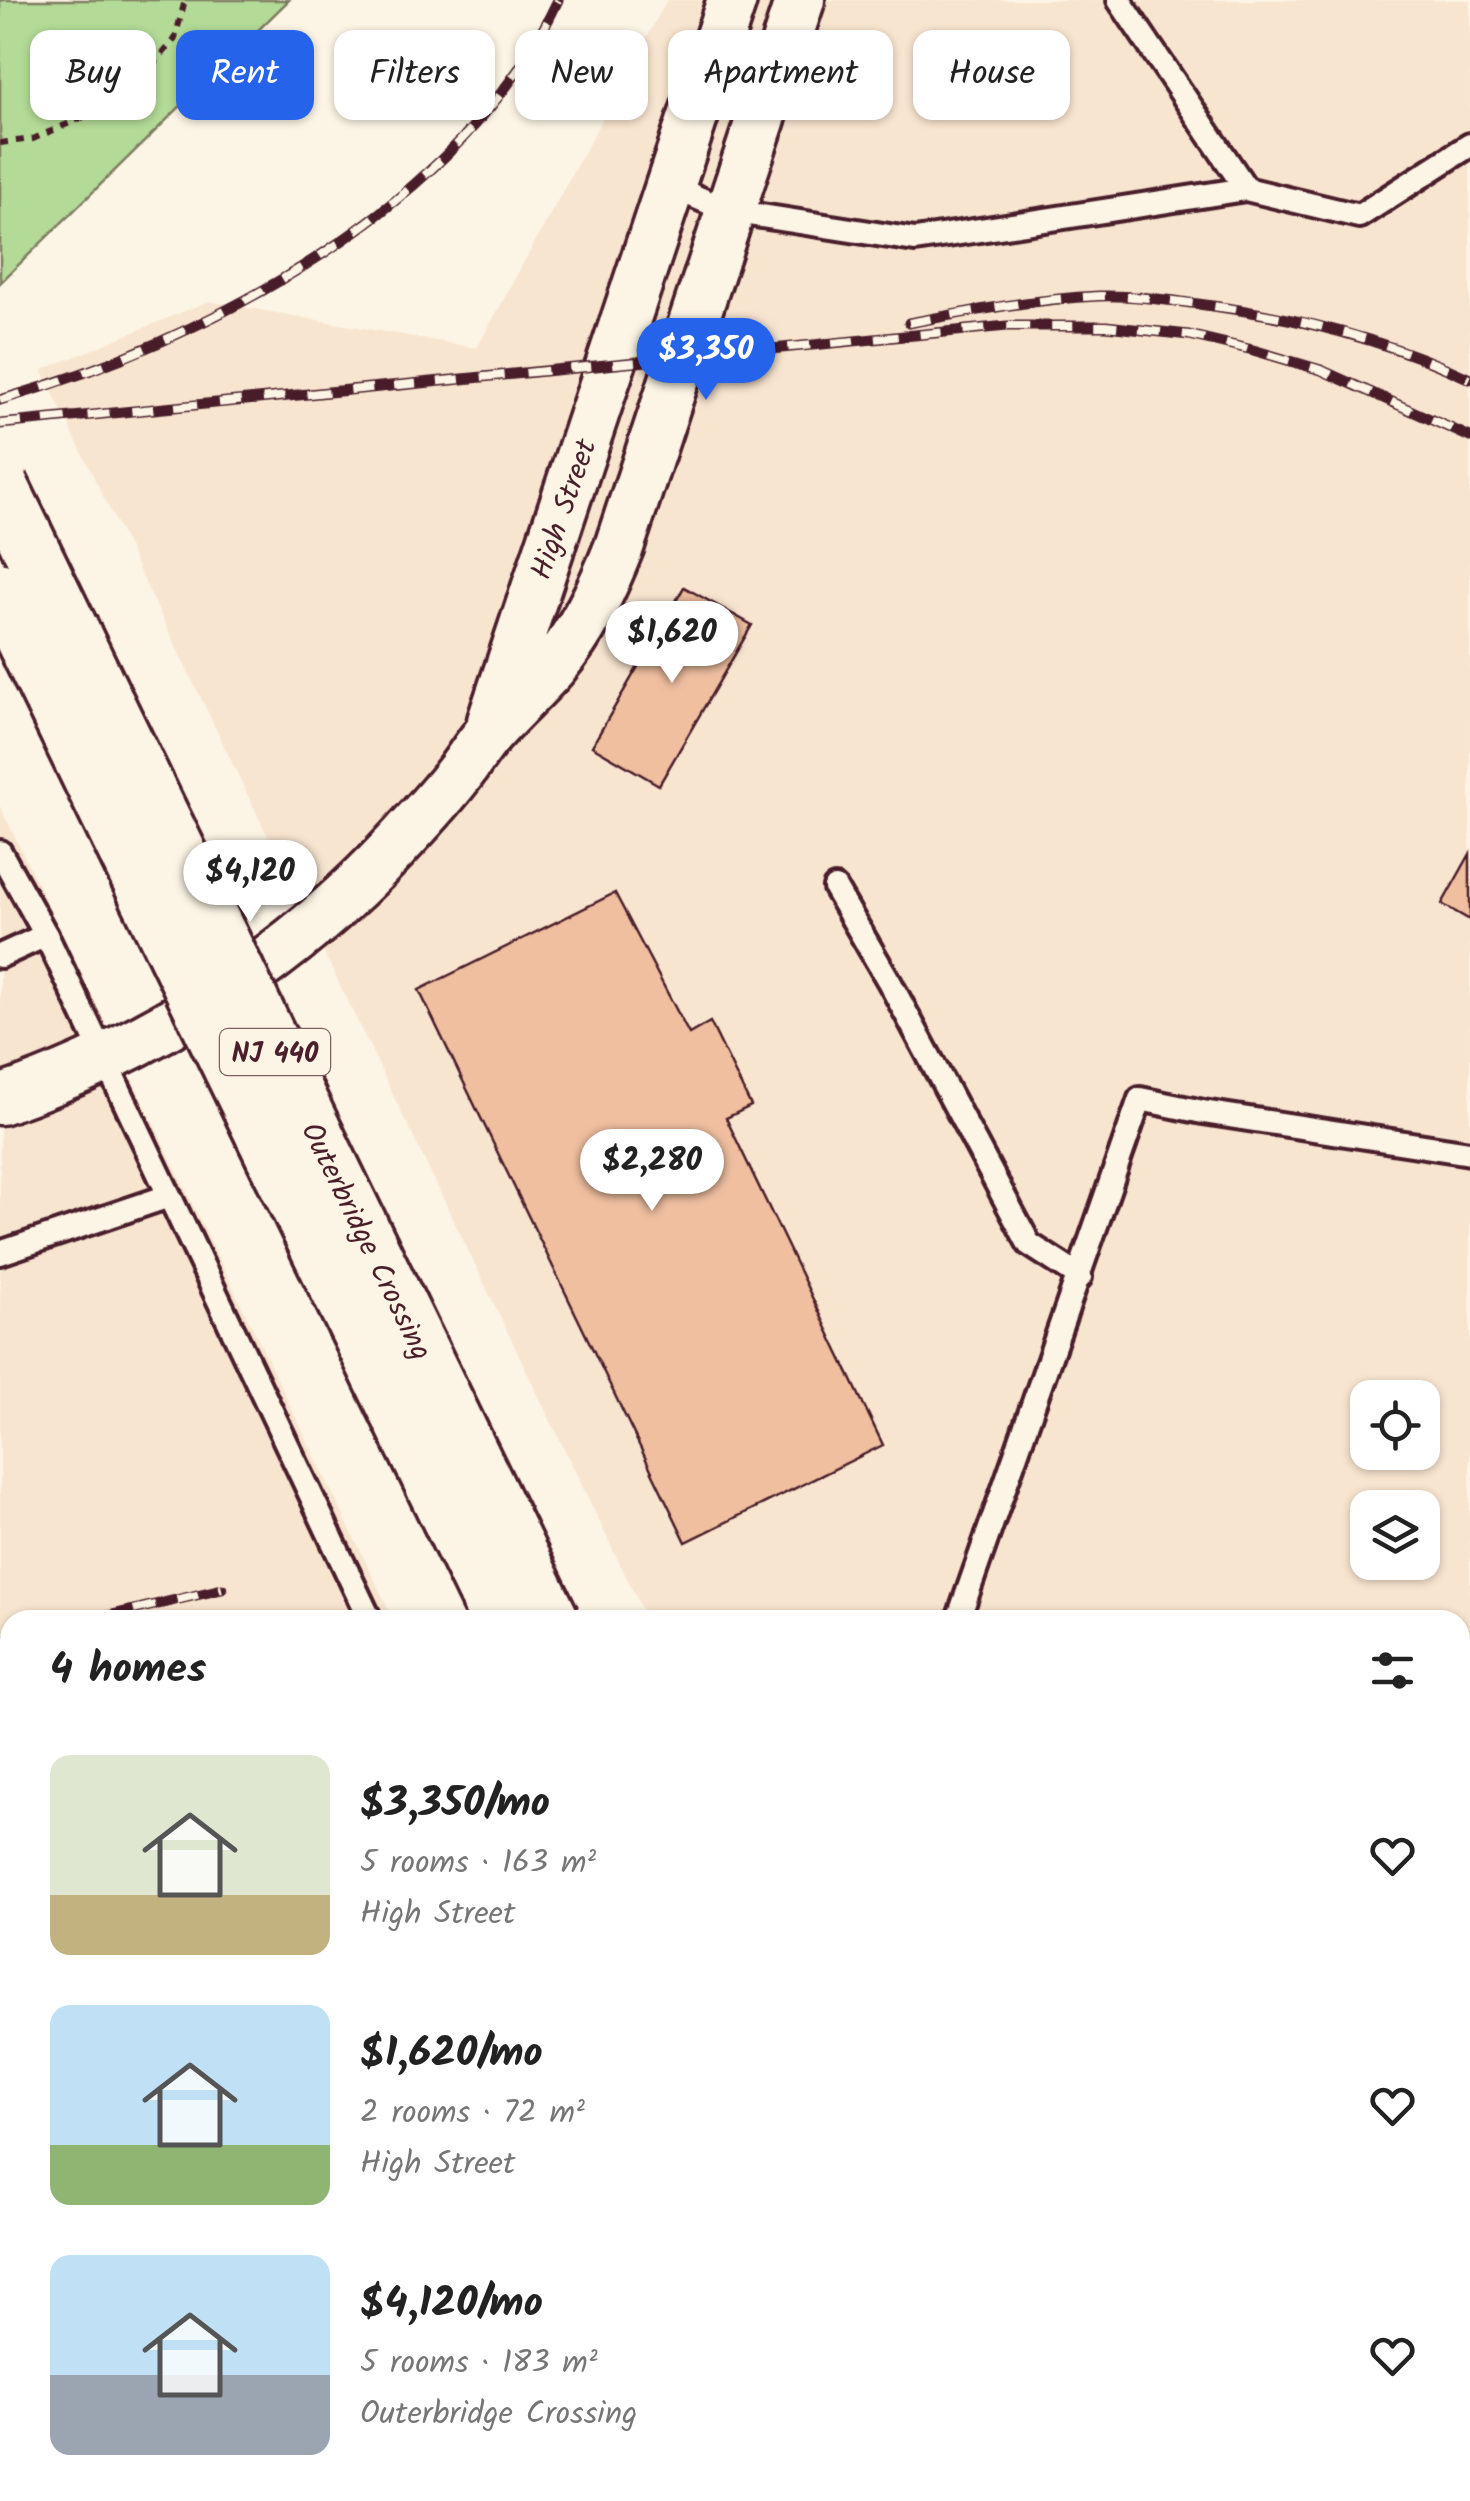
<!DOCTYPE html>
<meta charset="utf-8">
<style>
:root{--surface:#fff;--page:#f2f2f2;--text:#222;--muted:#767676;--accent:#2563eb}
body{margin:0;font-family:Kalam,sans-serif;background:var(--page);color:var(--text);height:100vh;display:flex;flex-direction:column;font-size:38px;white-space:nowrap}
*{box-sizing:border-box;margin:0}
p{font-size:32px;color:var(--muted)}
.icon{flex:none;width:55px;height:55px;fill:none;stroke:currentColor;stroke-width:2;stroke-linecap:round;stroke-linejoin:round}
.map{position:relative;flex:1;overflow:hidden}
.sheet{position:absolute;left:0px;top:1610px;width:1470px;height:892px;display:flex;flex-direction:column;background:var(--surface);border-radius:30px 30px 0 0;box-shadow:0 2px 8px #0004}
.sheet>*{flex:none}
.hud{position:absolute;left:30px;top:30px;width:1410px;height:90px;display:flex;gap:20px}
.fabs{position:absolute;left:1350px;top:1380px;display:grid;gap:20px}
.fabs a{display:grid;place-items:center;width:90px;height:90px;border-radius:20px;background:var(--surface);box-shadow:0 2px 8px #0004;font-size:50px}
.price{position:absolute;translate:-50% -85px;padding:0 22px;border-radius:35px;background:#fff;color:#222;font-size:32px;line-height:65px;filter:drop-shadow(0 2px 5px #0008)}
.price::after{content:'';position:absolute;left:50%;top:60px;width:30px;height:22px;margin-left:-15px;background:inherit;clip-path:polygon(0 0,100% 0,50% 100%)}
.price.current{background:var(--accent);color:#fff}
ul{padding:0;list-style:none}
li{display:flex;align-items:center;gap:30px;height:250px;padding:0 50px}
li span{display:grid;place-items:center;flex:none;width:280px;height:200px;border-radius:20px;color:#555}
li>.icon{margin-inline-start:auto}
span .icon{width:120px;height:120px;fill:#fffc;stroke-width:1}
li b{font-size:42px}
h2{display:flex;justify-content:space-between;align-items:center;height:120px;padding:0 50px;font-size:42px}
.chip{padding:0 35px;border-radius:20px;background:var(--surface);box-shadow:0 2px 8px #0004;font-size:35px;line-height:90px}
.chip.current{background:var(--accent);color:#fff}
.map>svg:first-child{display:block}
.built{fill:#f8e5d0;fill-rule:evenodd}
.green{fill:#b3da96;stroke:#7e7c60;stroke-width:2.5}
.building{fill:#f0bfa0;stroke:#4a1f2b;stroke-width:2.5}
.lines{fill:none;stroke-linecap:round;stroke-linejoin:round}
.lane-casing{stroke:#4a1f2b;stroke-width:30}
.street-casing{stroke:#4a1f2b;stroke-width:55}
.highway-casing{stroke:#4a1f2b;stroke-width:62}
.path{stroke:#4a1f2b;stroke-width:6;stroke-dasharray:8 8;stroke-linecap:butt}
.lane{stroke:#fcf5e5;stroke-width:22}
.street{stroke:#fcf5e5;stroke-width:48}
.highway{stroke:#fcf5e5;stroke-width:55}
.rail-casing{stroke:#4a1f2b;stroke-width:11}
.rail{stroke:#fcf5e5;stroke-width:8;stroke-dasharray:22;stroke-linecap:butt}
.highway-bridge-casing{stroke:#4a1f2b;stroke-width:62;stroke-linecap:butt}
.highway-bridge{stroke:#fcf5e5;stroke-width:55}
.labels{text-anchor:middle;stroke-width:8;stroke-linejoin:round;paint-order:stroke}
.shield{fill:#fcf5e5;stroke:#7f5f63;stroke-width:2.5}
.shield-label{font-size:28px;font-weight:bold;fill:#4a1f2b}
.street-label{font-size:30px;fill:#4a1f2b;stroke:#fcf5e5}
</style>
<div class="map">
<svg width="1470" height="2501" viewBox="0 0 1470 2501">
<rect width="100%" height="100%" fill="#fcf5e5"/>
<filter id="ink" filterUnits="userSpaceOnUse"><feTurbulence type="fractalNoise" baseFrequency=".01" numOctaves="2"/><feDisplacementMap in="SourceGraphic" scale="20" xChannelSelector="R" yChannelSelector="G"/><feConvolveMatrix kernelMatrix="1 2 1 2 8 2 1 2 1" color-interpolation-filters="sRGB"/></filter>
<g filter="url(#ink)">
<!-- built -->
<g class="built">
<path d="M667 0H1470V2501H1263L1256 2493 1460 2492V1620H647L42 370 209 301 477 348ZM1368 1398H1422V1452H1368ZM1368 1508H1422V1562H1368Z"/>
<path d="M0 806 394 1620H10V2492H877L882 2501H0Z"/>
</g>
<!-- green -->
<g class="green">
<path d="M0 0H289L0 283Z"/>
<path d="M1256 2492 1263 2501H882L877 2493Z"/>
</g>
<!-- building -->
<g class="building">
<path d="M684 587 752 625 659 785 592 746Z"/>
<path d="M1470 854V920L1442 904Z"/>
<path d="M615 893 689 1034 710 1022 751 1106 726 1118 883 1445 686 1542 419 990Z"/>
</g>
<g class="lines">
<defs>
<g id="lane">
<path d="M1119 0 1246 189"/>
<path d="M670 186 729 211 915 240 1246 189 1359 216 1470 145"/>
<path d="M0 852 46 935 370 1620"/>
<path d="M835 888 890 983 1029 1244 1080 1277"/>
<path d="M0 956 46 935"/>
<path d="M0 1253 169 1196"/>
<path d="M958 1620 1140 1099 1203 1112 1470 1153"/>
<path d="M1460 1854 1470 1841"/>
<path d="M0 2185 10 2184"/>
<path d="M842 2492 848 2501"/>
<path d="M1330 2492 1335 2501"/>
<path d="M1442 2492 1454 2501"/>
</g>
<g id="street">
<path d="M492 721 732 0"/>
<path d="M0 1100C149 1049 285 964 393 849 415 825 438 801 458 775 469 761 478 745 490 732 510 709 533 689 553 666 583 631 602 590 619 547L800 0"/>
</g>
<g id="highway">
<path d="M972 2492 977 2501"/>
<path d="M1029 2492 1034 2501"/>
</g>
</defs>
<!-- lane casing -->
<use href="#lane" class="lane-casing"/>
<!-- street casing -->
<use href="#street" class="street-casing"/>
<!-- highway casing -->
<use href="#highway" class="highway-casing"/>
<!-- path -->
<path class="path" d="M0 143 33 139 125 99 175 39 185 0"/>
<!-- lane -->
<use href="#lane" class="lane"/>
<!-- street -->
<use href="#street" class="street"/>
<!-- highway -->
<use href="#highway" class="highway"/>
<defs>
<g id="rail">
<path d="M909 323C971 311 1035 299 1099 296 1132 295 1166 300 1198 304 1293 316 1383 338 1470 379"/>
<path d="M0 400C207 341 465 204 558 0"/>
<path d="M0 424 1007 326H1106L1189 335 1253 350 1321 370 1470 437"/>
<path d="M91 1620 222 1589"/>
<path d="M0 1642 10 1640"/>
</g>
</defs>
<!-- rail casing -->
<use href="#rail" class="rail-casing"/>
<!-- rail -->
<use href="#rail" class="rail"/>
<defs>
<g id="highway-bridge">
<path d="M0 485 551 1620"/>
<path d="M0 591 499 1620"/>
</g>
</defs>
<!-- highway-bridge casing -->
<use href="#highway-bridge" class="highway-bridge-casing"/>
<!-- highway-bridge -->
<use href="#highway-bridge" class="highway-bridge"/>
</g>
</g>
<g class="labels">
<!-- shield labels -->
<rect class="shield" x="220" y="1029" width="110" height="46" rx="8"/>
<g class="shield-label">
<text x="275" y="1062">NJ 440</text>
</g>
<!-- street labels -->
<g class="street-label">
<text transform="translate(563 509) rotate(-71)" y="10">High Street</text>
<text transform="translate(367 1241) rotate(64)" y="10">Outerbridge Crossing</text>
</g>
</g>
</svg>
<div class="fabs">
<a><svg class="icon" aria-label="locate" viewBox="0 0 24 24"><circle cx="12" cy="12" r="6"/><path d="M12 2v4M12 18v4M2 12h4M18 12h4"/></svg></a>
<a><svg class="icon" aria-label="layers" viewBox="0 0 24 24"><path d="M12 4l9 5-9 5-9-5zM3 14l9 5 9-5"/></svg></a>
</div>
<b class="price current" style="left:706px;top:403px">$3,350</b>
<b class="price" style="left:672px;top:686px">$1,620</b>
<b class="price" style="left:250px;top:925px">$4,120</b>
<b class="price" style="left:652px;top:1214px">$2,280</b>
<div class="hud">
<a class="chip">Buy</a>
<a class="chip current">Rent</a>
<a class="chip">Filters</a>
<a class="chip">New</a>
<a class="chip">Apartment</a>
<a class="chip">House</a>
</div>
<section class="sheet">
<h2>4 homes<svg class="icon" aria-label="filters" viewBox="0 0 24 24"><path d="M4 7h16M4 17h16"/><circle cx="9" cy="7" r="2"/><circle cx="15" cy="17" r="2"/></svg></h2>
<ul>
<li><span style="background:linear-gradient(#dfe7d0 70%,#c2b280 0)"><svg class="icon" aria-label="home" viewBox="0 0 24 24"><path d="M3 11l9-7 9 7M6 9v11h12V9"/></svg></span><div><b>$3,350/mo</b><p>5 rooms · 163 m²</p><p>High Street</p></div><svg class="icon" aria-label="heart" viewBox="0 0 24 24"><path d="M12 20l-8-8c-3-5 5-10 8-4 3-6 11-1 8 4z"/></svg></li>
<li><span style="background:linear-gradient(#bfe0f5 70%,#8fb573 0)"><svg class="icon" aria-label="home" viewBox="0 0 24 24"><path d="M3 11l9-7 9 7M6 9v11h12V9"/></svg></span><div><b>$1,620/mo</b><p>2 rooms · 72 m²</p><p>High Street</p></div><svg class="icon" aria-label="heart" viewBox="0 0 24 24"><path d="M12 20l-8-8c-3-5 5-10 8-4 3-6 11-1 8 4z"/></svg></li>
<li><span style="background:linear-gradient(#bfe0f5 60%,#9aa5b1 0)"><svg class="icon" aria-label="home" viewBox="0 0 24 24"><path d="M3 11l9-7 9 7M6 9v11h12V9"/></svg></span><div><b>$4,120/mo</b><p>5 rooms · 183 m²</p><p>Outerbridge Crossing</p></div><svg class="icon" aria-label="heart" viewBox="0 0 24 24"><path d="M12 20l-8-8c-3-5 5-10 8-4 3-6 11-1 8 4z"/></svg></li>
</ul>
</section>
</div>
